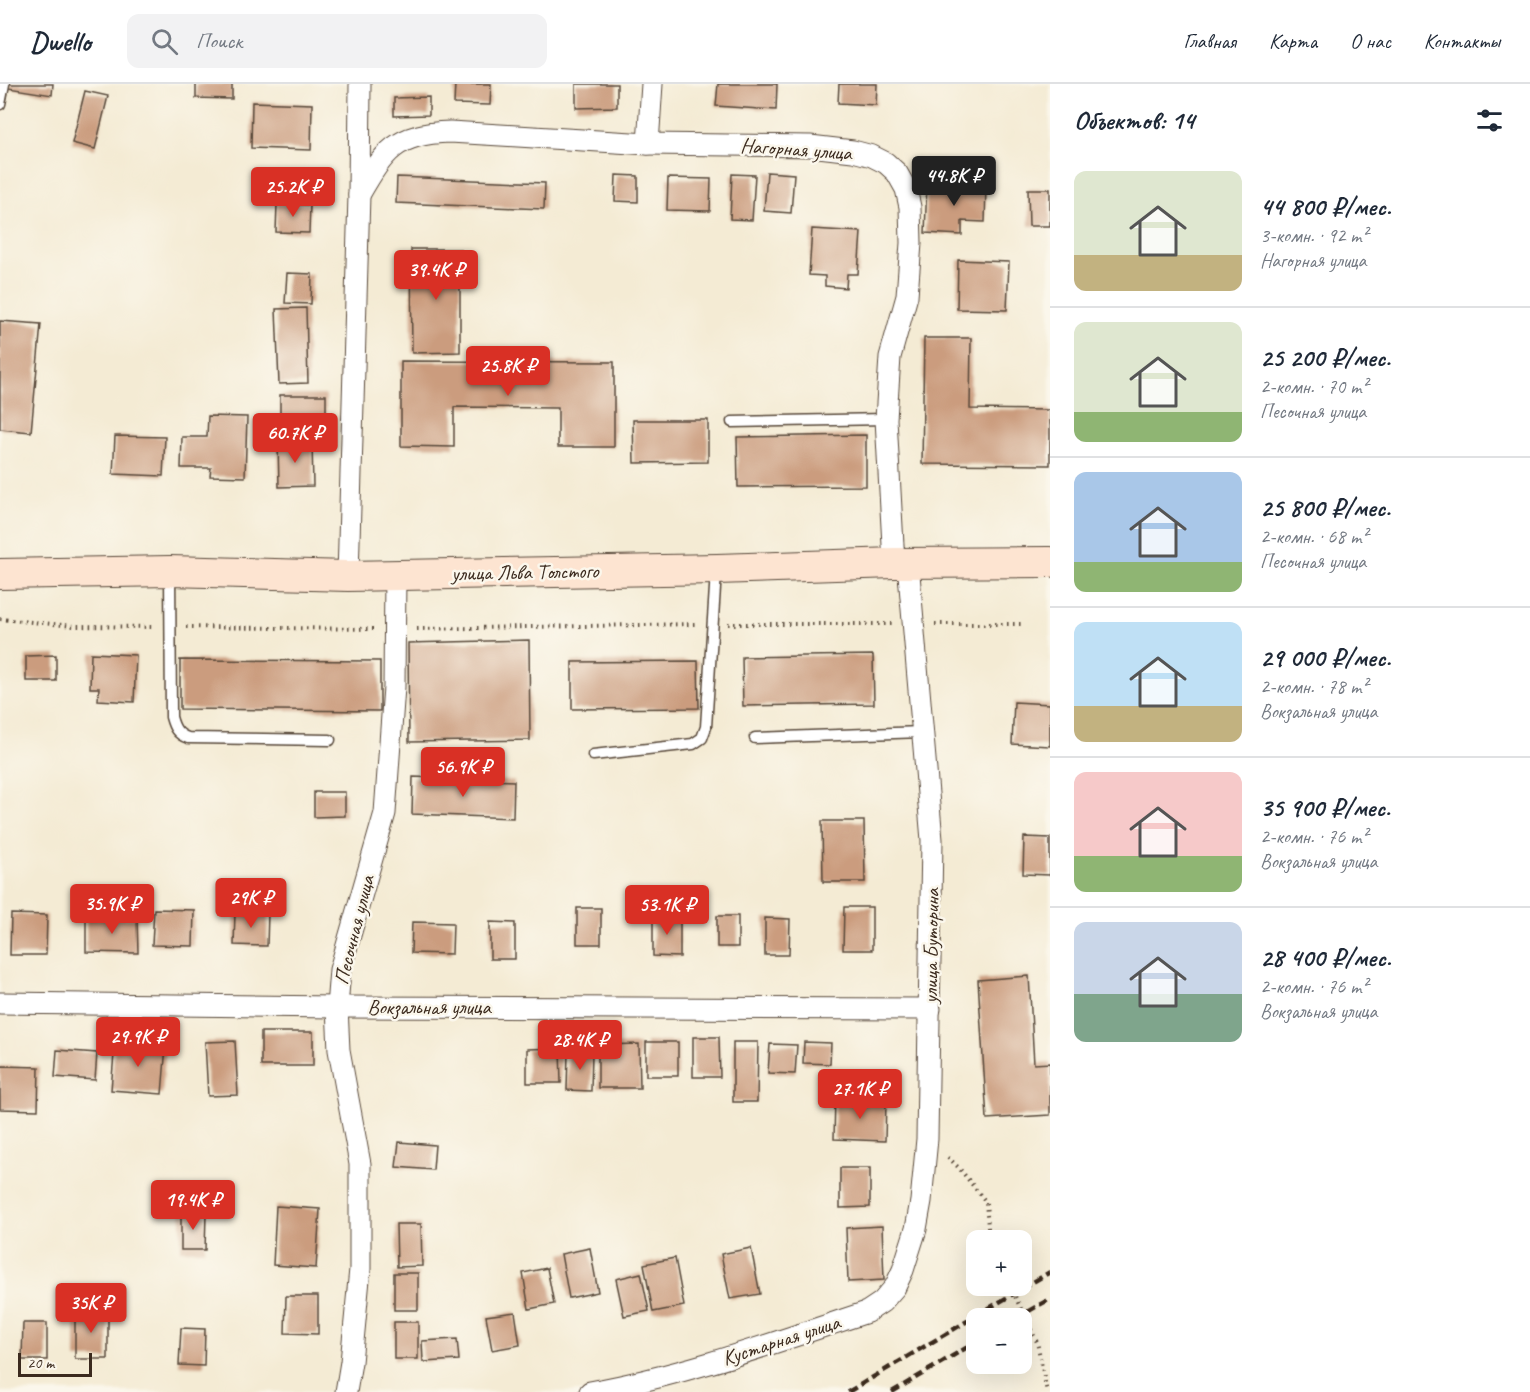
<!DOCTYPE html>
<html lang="ru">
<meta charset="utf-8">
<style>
:root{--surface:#fff;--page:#f2f2f3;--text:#1f2937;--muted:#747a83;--line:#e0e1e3;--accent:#d93025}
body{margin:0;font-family:Caveat,sans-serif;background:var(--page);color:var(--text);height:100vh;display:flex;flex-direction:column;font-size:22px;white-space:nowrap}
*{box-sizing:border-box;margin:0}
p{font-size:20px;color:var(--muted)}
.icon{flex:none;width:33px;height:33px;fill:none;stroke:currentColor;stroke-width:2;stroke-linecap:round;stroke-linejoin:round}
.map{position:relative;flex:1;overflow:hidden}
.side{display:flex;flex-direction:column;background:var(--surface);width:480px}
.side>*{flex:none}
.controls{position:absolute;left:966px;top:1146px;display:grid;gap:12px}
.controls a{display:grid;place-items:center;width:66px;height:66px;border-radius:12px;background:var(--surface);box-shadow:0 6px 24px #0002;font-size:30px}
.scale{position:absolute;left:18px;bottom:15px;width:74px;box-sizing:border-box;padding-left:6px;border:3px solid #3b2a1e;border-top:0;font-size:16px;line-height:21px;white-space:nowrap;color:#3b2a1e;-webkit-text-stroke:4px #fbf7ec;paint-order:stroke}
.price{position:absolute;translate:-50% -51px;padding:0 14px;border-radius:6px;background:var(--accent);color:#fff;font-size:20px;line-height:39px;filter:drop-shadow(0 2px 3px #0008)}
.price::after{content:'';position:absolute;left:50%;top:36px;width:18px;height:14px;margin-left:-9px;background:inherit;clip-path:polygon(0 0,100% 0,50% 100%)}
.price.on{background:#222;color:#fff}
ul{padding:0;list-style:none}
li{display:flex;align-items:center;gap:18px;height:150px;padding:0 24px}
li+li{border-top:2px solid var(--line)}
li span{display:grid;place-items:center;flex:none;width:168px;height:120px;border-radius:12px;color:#555}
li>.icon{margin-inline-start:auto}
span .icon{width:72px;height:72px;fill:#fffc;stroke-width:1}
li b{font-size:26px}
h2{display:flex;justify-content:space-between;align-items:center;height:72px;padding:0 24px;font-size:26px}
header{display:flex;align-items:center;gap:36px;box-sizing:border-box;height:84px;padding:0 30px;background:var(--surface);border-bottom:2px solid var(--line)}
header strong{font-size:28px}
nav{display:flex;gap:33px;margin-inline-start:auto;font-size:21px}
.search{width:420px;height:54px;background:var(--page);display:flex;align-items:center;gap:15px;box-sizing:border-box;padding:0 21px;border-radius:12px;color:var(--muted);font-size:22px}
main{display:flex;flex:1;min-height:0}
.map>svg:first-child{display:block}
.building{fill:#cb9c7e}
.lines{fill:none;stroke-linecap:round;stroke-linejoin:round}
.service-casing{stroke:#574739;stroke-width:13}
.minor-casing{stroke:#574739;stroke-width:23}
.secondary-casing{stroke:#574739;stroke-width:32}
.path{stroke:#574739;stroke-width:4;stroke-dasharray:1.5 4.5;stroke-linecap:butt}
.service{stroke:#fff;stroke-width:10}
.minor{stroke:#fff;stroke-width:21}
.secondary{stroke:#fde4d1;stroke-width:30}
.rail{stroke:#3b2a1e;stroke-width:4.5;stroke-dasharray:9 4.5;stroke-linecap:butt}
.labels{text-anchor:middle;stroke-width:5;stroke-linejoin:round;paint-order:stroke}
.street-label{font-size:21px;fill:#3b2a1e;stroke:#fbf7ec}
</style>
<header>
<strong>Dwello</strong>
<div class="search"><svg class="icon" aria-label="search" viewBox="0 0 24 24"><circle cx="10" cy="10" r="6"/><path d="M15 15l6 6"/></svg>Поиск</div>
<nav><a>Главная</a><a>Карта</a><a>О нас</a><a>Контакты</a></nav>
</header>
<main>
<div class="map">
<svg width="1050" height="1308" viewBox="0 0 1050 1308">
<rect width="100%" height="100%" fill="#fbf7ec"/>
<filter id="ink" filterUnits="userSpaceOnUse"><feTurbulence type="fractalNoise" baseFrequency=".0167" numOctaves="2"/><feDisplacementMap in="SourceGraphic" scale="12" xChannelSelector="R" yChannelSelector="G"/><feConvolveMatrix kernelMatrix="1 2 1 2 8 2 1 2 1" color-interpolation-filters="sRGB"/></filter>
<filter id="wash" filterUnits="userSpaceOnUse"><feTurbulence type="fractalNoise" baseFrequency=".008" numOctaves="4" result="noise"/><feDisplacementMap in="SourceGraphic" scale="24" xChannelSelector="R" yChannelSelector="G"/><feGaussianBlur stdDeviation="1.35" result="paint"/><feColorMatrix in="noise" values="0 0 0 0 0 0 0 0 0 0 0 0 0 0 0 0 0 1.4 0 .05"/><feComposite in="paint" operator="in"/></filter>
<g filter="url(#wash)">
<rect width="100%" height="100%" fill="#f4ebd4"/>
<g id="blocks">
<!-- building -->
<g class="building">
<path d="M9 0H53L52 11 8 4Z"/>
<path d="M196 0H232V15L196 14Z"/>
<path d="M455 0H491L490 21 454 20Z"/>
<path d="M576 0H617V23L576 24Z"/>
<path d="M718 0H777L776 26 716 22Z"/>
<path d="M839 0H877L876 21 838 19Z"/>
<path d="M85 7 108 12 95 65 72 59Z"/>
<path d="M429 13V31L394 32V14Z"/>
<path d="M252 18 312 20 311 66 251 64Z"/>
<path d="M767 88 794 90 791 129 764 127Z"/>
<path d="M732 90 755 91 752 136 730 135Z"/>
<path d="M616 91 638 92V118L615 117Z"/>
<path d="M397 93 545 99 544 125 396 119Z"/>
<path d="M668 94 711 95 710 127 667 126Z"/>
<path d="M927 99 986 101 985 138 962 137V151L925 149Z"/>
<path d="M1028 105H1050V142H1029Z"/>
<path d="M277 120 310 121 309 149 276 148Z"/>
<path d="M812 145 861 148 858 190H847L846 204 825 202V192L809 191Z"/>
<path d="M411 165H460V268L412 269Z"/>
<path d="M958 176 1009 178 1007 226 957 225Z"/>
<path d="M287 189 312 190 311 220 285 219Z"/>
<path d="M306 224 308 299 279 300 276 225Z"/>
<path d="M0 237 41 240 31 348 0 345Z"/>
<path d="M924 254H971L970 325 1050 326V381L922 380Z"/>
<path d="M401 277 614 278V363H558V324L454 323V363L401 362Z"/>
<rect x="280" y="311" width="46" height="36"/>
<path d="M208 332 247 333 245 393 210 392 211 384H181L182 353H207Z"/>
<path d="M633 336H708V378L634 379Z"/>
<path d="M866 351V402L738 403 737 353Z"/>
<path d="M115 352 165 353 163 392 113 390Z"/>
<path d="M278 358H312L313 402 279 403Z"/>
<path d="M529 556 530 656 409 658 408 559Z"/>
<path d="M91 569 136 571 134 618 98 616 99 604H90Z"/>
<path d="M56 571V597H26V572Z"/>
<path d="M873 571 874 620 743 622 742 573Z"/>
<path d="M180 576 380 577V627L180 625Z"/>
<path d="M698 577 699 624 572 625V578Z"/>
<path d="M1014 618 1050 620V662L1012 660Z"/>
<path d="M413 693 514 697 513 734 412 730Z"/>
<path d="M314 708H345V732L314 733Z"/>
<path d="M822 737H864L865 798H823Z"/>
<path d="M1024 753 1050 754V791L1023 790Z"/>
<path d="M844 823H872V866H843Z"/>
<rect x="577" y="824" width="24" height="36"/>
<path d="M154 825 194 826 193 862 152 861Z"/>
<path d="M235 828 268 829 267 862 234 861Z"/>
<path d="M11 830 47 831 46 871H10Z"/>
<path d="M653 831H680V873L653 872Z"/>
<rect x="717" y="832" width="21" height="31"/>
<path d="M86 834H137L138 869 86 868Z"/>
<path d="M765 834 790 835 789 871H765Z"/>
<path d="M412 838 453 839 452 870 411 869Z"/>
<path d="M490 838 515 839V875H490Z"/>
<path d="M1029 892 1034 980 1050 979V1031L987 1035 978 896Z"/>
<rect x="261" y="948" width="52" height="34"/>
<path d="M693 953H719L720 993H693Z"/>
<path d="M235 957 238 1011 208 1012 205 958Z"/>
<path d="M115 958 166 962 162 1010 111 1006Z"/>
<rect x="646" y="958" width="32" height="34"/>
<path d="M733 958H758L757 1018H733Z"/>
<path d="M804 958 831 959 830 980 803 979Z"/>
<path d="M639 960 640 1004H598V961Z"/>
<path d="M770 960 797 961 795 990 768 989Z"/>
<path d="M560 964 561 999H527V965Z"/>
<path d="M57 966 97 969 95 996 55 993Z"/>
<path d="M568 968H592L591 1007 567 1006Z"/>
<path d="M0 982 39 983 38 1026 0 1025Z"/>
<path d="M835 1014 886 1016 885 1057 834 1055Z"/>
<path d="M399 1058 435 1061 433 1086 396 1083Z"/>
<path d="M840 1084H870V1123L840 1124Z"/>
<path d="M276 1122 320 1125 316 1184 273 1181Z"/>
<path d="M181 1129H206L205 1166H181Z"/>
<path d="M396 1140H421L422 1182 397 1183Z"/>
<path d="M882 1142 884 1196 848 1198 846 1144Z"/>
<path d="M590 1164 598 1208 569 1214 561 1170Z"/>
<path d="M751 1164 760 1210 730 1215 721 1170Z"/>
<path d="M675 1174 684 1222 653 1228 644 1180Z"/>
<path d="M547 1184 554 1220 529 1225 523 1189Z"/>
<rect x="394" y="1189" width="24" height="37"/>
<path d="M641 1189 649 1227 624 1232 616 1195Z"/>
<path d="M286 1212H318V1250L285 1249Z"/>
<rect x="75" y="1225" width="33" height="50"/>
<path d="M515 1228 520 1261 492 1266 486 1232Z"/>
<rect x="394" y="1238" width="24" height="37"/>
<path d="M23 1239H47V1276H22Z"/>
<path d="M181 1244 205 1245 204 1282 179 1281Z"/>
<path d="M457 1255 459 1276 423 1278 422 1257Z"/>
</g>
</g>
</g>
<g filter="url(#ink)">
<use href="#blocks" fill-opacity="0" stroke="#574739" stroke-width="1.5"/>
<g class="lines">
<defs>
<g id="service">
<path d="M0 20 4 0"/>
<path d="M732 338 886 335"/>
<path d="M170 487 171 633C174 644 177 650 188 654L330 656"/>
<path d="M755 654 922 648"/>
<path d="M593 671 693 660 702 654 706 643 716 488"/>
</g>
<g id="minor">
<path d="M648 60 652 0"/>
<path d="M359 111C385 66 396 50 450 48L648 60 810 62 853 67 872 72 886 79 897 89 906 105 910 123 911 159 907 212 890 273 886 335 894 479"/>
<path d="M348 492 359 111 360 0"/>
<path d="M0 919 337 923 930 925"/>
<path d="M346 1308 351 1278 360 1185V1080L339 966 337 923 340 886 385 729 394 603 395 491"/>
<path d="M590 1308C685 1291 776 1258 867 1228L882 1218 895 1203 903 1186 916 1145 921 1117 927 1055 932 756 908 479"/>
</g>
<path id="secondary" d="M0 490 170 487 348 492 717 485 894 479 1050 478"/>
</defs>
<!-- service casing -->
<use href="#service" class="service-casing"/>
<!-- minor casing -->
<use href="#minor" class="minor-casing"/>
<!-- secondary casing -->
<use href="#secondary" class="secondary-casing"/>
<!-- path -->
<g class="path">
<path d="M0 535 74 542 154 543"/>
<path d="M728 540H892"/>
<path d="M935 540H1025"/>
<path d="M186 543 373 545"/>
<path d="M417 545 697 540"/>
<path d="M948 1073 959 1084 986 1118 989 1156"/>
<path d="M1010 1202 1037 1258 1047 1308"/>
</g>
<!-- service -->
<use href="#service" class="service"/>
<!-- minor -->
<use href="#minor" class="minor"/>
<!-- secondary -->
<use href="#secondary" class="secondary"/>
<!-- rail -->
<g class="rail">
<path d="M1016 1234 1050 1215"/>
<path d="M848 1308 1050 1188"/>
<path d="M892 1308 976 1258"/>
</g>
</g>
</g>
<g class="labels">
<!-- street labels -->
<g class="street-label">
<text transform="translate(796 65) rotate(4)" y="7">Нагорная улица</text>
<text transform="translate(525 488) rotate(-1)" y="7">улица Льва Толстого</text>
<text transform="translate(354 846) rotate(-76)" y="7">Песочная улица</text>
<text transform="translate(931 862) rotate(-89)" y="7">улица Буторина</text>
<text x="429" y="930">Вокзальная улица</text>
<text transform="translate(781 1256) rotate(-18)" y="7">Кустарная улица</text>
</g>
</g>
</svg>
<div class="controls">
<a>+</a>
<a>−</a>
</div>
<div class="scale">20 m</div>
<b class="price on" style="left:954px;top:123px">44.8K ₽</b>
<b class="price" style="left:293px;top:134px">25.2K ₽</b>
<b class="price" style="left:436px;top:217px">39.4K ₽</b>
<b class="price" style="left:508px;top:313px">25.8K ₽</b>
<b class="price" style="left:295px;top:380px">60.7K ₽</b>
<b class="price" style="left:463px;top:714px">56.9K ₽</b>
<b class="price" style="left:251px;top:845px">29K ₽</b>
<b class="price" style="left:112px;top:851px">35.9K ₽</b>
<b class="price" style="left:667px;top:852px">53.1K ₽</b>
<b class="price" style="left:138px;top:984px">29.9K ₽</b>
<b class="price" style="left:580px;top:987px">28.4K ₽</b>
<b class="price" style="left:860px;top:1036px">27.1K ₽</b>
<b class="price" style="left:193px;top:1147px">19.4K ₽</b>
<b class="price" style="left:91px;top:1250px">35K ₽</b>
</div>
<section class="side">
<h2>Объектов: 14<svg class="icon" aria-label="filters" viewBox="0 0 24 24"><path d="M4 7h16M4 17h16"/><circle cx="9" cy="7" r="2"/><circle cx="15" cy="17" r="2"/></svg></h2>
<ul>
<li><span style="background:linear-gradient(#dfe7d0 70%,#c2b280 0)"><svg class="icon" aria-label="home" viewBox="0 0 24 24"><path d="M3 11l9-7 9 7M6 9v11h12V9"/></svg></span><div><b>44 800 ₽/мес.</b><p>3-комн. · 92 m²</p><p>Нагорная улица</p></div></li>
<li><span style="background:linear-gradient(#dfe7d0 75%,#8fb573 0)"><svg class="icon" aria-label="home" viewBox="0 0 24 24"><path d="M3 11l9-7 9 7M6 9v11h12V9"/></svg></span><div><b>25 200 ₽/мес.</b><p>2-комн. · 70 m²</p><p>Песочная улица</p></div></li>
<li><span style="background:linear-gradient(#a9c7e8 75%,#8fb573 0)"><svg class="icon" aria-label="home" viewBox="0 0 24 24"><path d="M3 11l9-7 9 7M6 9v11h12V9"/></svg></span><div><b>25 800 ₽/мес.</b><p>2-комн. · 68 m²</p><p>Песочная улица</p></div></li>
<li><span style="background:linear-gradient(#bfe0f5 70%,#c2b280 0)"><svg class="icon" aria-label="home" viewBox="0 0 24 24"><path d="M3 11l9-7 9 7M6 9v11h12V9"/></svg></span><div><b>29 000 ₽/мес.</b><p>2-комн. · 78 m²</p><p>Вокзальная улица</p></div></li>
<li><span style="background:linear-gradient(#f6c9c9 70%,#8fb573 0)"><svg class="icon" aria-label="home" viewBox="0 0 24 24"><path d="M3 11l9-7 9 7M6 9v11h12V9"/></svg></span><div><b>35 900 ₽/мес.</b><p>2-комн. · 76 m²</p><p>Вокзальная улица</p></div></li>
<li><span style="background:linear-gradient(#c9d6e8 60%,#7fa58c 0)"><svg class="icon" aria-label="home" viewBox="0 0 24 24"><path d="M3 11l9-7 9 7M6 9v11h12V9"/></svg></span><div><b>28 400 ₽/мес.</b><p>2-комн. · 76 m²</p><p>Вокзальная улица</p></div></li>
</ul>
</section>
</main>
